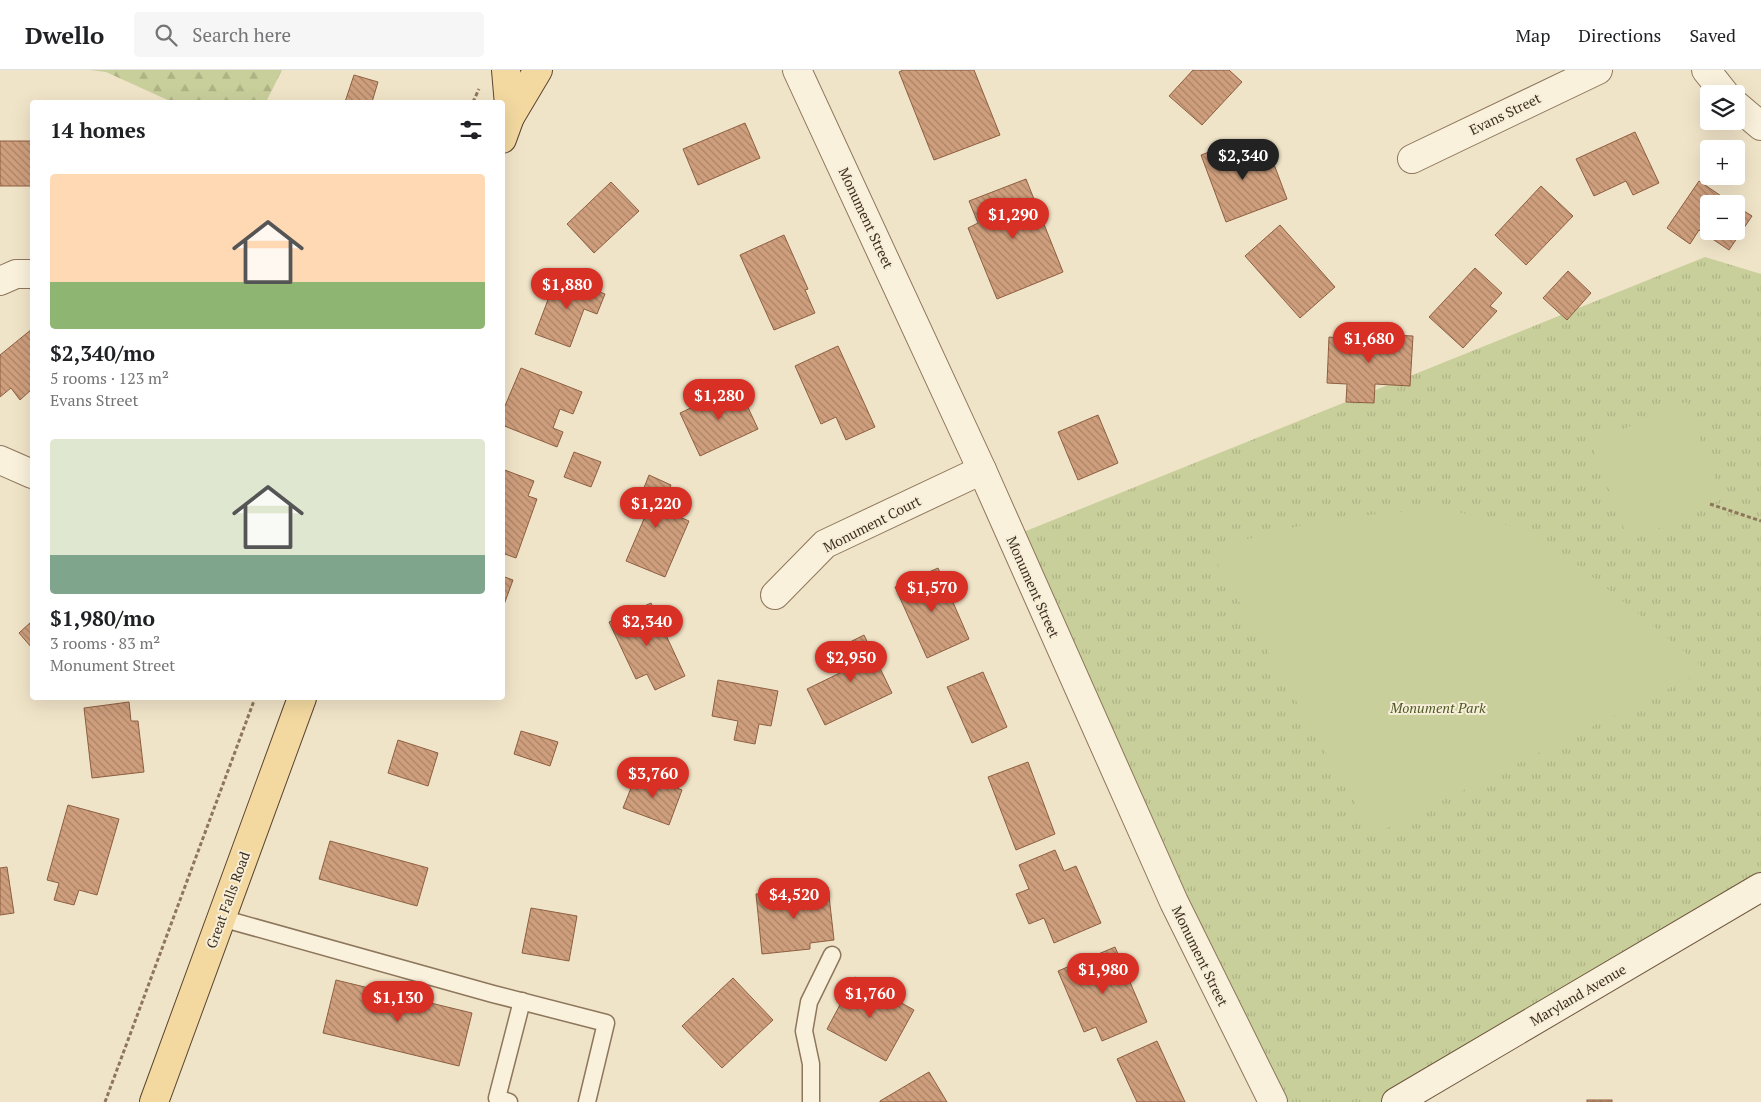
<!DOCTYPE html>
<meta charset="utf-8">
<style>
:root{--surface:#fff;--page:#f6f6f6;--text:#202124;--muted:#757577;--line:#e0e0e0;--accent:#d93025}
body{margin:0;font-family:"PT Serif",serif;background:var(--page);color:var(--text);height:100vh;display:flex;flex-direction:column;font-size:19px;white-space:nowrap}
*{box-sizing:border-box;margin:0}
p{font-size:16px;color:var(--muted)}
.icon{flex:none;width:28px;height:28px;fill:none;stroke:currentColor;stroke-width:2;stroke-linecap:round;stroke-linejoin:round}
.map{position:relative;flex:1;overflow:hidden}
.details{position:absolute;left:30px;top:30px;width:475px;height:600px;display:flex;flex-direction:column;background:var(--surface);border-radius:5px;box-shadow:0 5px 20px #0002}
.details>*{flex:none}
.tools{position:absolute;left:1700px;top:15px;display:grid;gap:10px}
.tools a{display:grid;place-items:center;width:45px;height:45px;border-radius:5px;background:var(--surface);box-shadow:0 5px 20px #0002;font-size:25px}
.price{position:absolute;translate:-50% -42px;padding:0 11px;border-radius:18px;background:var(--accent);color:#fff;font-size:16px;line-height:32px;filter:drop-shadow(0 1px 2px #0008)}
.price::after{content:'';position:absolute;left:50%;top:30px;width:15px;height:11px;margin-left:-8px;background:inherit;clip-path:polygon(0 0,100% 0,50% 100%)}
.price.selected{background:#222;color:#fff}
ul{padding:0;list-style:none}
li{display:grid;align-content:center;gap:10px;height:265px;padding:0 20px}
li span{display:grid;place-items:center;height:155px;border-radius:5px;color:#555}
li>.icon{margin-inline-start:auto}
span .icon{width:90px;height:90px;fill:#fffc;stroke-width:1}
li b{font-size:21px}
h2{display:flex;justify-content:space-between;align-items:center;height:60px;padding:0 20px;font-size:21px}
header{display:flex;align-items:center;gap:30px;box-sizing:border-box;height:70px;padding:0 25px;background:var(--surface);border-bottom:1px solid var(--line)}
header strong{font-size:24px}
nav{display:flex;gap:28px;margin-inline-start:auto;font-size:18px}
.search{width:350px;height:45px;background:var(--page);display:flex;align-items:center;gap:12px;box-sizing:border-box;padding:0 18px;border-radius:5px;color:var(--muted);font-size:19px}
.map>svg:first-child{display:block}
.forest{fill:url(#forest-firs)}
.park{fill:url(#park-tufts)}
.pitch{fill:#c9cf9b}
.building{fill:url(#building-back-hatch);stroke:#8d5f41}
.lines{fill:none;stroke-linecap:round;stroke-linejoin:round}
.lane-casing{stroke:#8d765c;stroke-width:19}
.street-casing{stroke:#8d765c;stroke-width:30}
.secondary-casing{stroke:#6f573f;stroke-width:30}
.primary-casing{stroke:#5b4430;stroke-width:30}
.path{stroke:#8d765c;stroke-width:3;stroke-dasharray:4 2.5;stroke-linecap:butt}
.lane{stroke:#faf1dc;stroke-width:16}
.street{stroke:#faf1dc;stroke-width:28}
.secondary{stroke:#faf1dc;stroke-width:28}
.primary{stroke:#f3d9a0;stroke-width:28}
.labels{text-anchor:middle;stroke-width:4;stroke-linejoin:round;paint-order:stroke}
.street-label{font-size:14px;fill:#3d2e20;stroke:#f7eed8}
.park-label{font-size:14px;font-style:italic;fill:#4d5a26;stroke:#f7eed8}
</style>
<header>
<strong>Dwello</strong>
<div class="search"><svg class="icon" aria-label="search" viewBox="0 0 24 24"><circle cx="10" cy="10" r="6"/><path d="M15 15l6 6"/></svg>Search here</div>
<nav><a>Map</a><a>Directions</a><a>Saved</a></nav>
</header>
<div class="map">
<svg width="1761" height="1032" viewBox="0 0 1761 1032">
<defs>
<pattern id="forest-firs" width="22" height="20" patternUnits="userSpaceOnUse" patternTransform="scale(1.25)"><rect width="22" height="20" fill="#c9cf9b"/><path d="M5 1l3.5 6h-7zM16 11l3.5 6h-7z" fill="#aeb285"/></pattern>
<pattern id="park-tufts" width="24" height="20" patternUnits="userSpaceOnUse" patternTransform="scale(1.25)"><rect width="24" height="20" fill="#c9cf9b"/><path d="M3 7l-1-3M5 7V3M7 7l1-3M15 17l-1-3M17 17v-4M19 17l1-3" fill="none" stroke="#aeb285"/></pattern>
<pattern id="building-back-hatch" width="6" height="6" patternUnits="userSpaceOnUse" patternTransform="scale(1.25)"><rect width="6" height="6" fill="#cf9f7d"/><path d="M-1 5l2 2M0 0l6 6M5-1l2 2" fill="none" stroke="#a98266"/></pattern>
</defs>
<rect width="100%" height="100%" fill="#f0e4c8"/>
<!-- forest -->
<path class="forest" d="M90 0H282L266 32H172L106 2Z"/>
<!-- park -->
<path class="park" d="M1705 187 1761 204V817L1396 1032H1273L1011 467Z"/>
<!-- pitch -->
<g class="pitch">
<path d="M1686 332 1722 429 1629 472 1591 373Z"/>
<path d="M1443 438 1516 457 1575 493 1640 545 1706 600 1373 765 1209 479 1326 449Z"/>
</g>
<!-- building -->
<g class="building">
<path d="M903 0H974L1000 65 934 90 899 2Z"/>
<path d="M1193 0H1229L1242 12 1202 55 1169 26Z"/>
<path d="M354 5 378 12 372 32H345Z"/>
<path d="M745 53 760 88 698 115 683 79Z"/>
<path d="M1635 62 1659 113 1633 125 1626 111 1594 126 1576 89Z"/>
<rect x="0" y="71" width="32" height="45"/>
<path d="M1236 72 1244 90 1269 81 1287 129 1226 152 1201 85Z"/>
<path d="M1026 109 1063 202 997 229 968 158 978 153 969 131Z"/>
<path d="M1699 111 1733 134H1709V161H1736V136L1752 146 1729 180 1699 160 1690 174 1667 158Z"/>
<path d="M611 112 639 141 594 183 567 154Z"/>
<path d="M1541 116 1573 146 1526 195 1495 165Z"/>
<path d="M1280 155 1335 217 1300 248 1245 186Z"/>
<path d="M784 165 808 219 805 220 815 243 774 260 740 185Z"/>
<path d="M1475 198 1502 223 1490 236 1497 241 1463 278 1429 247Z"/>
<path d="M1568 201 1591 223 1567 250 1543 228Z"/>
<path d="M557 206 605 224 597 244 584 239 570 277 535 264Z"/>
<path d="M32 259V319L20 330 11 318 0 327V285Z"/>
<path d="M1349 263 1413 266 1410 316 1375 314 1374 333 1346 332 1347 314 1327 313 1329 267 1349 269Z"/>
<path d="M838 276 875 357 846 370 836 347 821 354 795 296Z"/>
<path d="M521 298 582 322 573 344 560 339 553 358 563 362 557 377 502 355V343Z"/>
<path d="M738 316 758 359 700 386 680 343Z"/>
<path d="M1098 345 1118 393 1078 410 1058 362Z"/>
<path d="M574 382 601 392 591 417 564 407Z"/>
<path d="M502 399 534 411 528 426 537 429 516 488 502 483Z"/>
<path d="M649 405 671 415 661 439 689 451 665 507 626 491 644 449 629 443 638 422 642 423Z"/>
<path d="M938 498 969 569 927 588 895 517Z"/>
<path d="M502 506 513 510 502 540Z"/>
<path d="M651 533 685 606 655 620 647 604 636 609 609 552Z"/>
<path d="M32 551V578L19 563Z"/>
<path d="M864 565 892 623 825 655 807 619 844 601 834 580Z"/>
<path d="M983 602 1007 657 972 673 947 617Z"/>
<path d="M718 610 778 621 771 656 759 654 755 674 734 670 738 651 712 646Z"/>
<path d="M129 632 131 651H138L144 702 92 708 84 638Z"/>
<path d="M521 661 558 672 550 696 514 684Z"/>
<path d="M398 670 438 683 428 716 388 703Z"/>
<path d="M1028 692 1055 764 1016 780 988 707Z"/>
<path d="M637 703 682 720 669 755 623 738Z"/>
<path d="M68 735 119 749 97 825 79 820 74 835 54 830 59 813 47 810Z"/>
<path d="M330 771 428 798 417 836 319 809Z"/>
<path d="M1055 780 1064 801 1076 796 1101 853 1054 873 1044 848 1029 854 1016 824 1029 819 1019 795Z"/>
<path d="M7 797 14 843 0 845V798Z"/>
<path d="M828 817 834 870 810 873V879L762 884 756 824Z"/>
<path d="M531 838 577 846 569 891 522 883Z"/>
<path d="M1115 877 1147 952 1102 971 1096 957 1084 962 1058 901Z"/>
<path d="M855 907 914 940 886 991 827 959Z"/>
<path d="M733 908 773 950 722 998 682 956Z"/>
<path d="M336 910 472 943 459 996 323 963Z"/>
<path d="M1157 971 1185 1032H1137L1117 989Z"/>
<path d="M929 1002 947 1032H880V1031Z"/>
<rect x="1587" y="1030" width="25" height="2"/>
</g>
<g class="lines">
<defs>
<g id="lane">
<path d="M221 848 493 924 606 953 587 1032"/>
<path d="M509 1032 497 1028 522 931"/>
<path d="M811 1032V994L804 961 809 932 832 885"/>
</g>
<g id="street">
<path d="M797 0 982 400 1174 832 1273 1032"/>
<path d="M1706 0 1725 24"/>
<path d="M1736 35 1761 56"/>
<path d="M1412 89 1598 0"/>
<path d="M0 211 16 204H32"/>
<path d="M0 390 32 404"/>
<path d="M775 525 825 474 982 400"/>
</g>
<path id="secondary" d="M1396 1032 1761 817"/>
<g id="primary">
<path d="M506 0 510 47"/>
<path d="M502 69 510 47 538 0"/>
<path d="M154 1032 302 628"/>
</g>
</defs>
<!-- lane casing -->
<use href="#lane" class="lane-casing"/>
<!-- street casing -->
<use href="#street" class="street-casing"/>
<!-- secondary casing -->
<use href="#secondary" class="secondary-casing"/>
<!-- primary casing -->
<use href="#primary" class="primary-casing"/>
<!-- path -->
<g class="path">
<path d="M473 32 479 19"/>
<path d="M1710 434 1761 451"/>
<path d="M105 1032 255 628"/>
</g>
<!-- lane -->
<use href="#lane" class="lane"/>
<!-- street -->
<use href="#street" class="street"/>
<!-- secondary -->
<use href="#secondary" class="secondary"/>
<!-- primary -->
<use href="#primary" class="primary"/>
</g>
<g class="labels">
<!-- street labels -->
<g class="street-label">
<text transform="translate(1505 44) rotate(-26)" y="5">Evans Street</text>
<text transform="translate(866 148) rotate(65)" y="5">Monument Street</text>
<text transform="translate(872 454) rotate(-27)" y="5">Monument Court</text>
<text transform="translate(1033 517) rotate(66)" y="5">Monument Street</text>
<text transform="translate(228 830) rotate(-70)" y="5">Great Falls Road</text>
<text transform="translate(1200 886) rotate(64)" y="5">Monument Street</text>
<text transform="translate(1578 925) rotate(-30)" y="5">Maryland Avenue</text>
</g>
<!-- park labels -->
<g class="park-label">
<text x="1438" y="643">Monument Park</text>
</g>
</g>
</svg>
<div class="tools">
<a><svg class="icon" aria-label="layers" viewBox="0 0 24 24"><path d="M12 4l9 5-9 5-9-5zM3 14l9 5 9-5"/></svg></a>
<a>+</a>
<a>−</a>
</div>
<b class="price selected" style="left:1243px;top:111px">$2,340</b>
<b class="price" style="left:1013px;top:170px">$1,290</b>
<b class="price" style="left:567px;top:240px">$1,880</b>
<b class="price" style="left:1369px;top:294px">$1,680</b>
<b class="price" style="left:719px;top:351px">$1,280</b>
<b class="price" style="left:656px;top:459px">$1,220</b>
<b class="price" style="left:932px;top:543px">$1,570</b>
<b class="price" style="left:647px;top:577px">$2,340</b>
<b class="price" style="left:851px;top:613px">$2,950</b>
<b class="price" style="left:653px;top:729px">$3,760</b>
<b class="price" style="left:794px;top:850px">$4,520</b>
<b class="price" style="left:1103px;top:925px">$1,980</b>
<b class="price" style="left:870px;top:949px">$1,760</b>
<b class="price" style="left:398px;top:953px">$1,130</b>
<section class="details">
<h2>14 homes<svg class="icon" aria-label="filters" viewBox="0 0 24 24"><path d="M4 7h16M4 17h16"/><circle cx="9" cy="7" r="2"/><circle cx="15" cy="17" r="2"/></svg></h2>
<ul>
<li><span style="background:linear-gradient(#ffd9b3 70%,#8fb573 0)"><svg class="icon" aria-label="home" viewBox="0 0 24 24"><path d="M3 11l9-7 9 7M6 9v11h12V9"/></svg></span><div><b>$2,340/mo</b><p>5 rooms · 123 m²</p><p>Evans Street</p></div></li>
<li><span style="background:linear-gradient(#dfe7d0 75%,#7fa58c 0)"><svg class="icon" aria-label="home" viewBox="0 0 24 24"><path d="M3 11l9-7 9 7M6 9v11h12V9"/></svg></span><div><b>$1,980/mo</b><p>3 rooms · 83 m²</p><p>Monument Street</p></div></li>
</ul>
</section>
</div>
